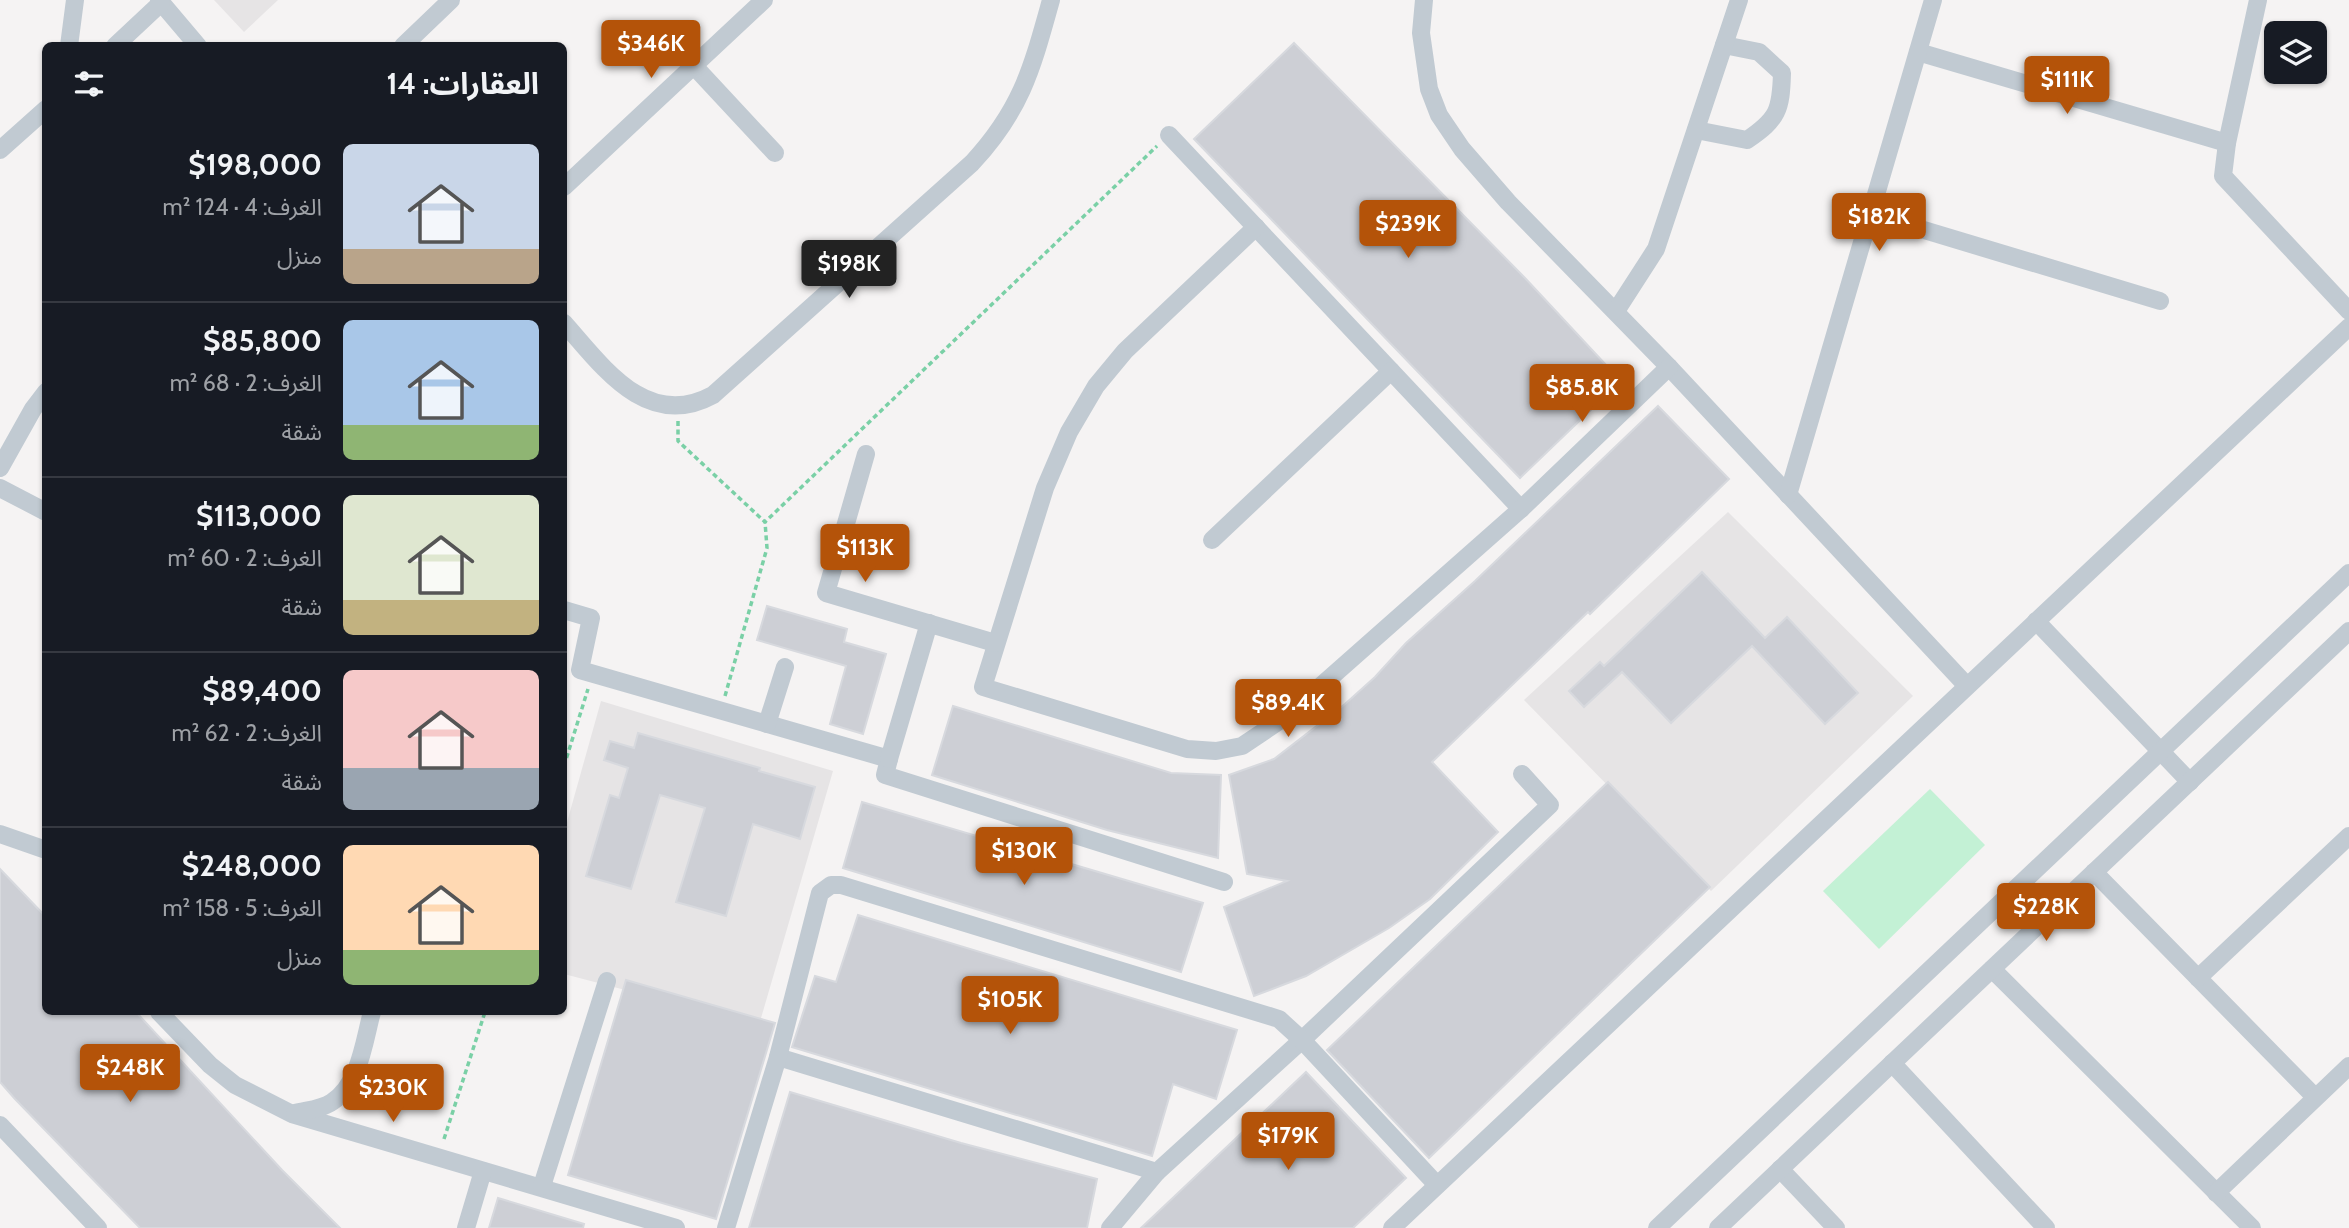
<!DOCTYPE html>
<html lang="ar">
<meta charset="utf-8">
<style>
:root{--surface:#171b24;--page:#242831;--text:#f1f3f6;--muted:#9ea1a6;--line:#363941;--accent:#b45309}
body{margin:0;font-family:Cabin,"Noto Sans Arabic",sans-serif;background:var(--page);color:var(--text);direction:rtl;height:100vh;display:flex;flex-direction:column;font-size:26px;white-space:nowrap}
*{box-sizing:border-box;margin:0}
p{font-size:23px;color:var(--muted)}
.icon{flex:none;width:38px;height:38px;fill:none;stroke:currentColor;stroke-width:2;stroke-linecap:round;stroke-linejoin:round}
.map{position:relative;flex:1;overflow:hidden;direction:ltr}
.drawer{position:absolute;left:42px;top:42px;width:525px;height:973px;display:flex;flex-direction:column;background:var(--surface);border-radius:10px;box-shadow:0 2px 5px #0004;direction:rtl}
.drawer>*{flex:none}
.fabs{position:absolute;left:2264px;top:21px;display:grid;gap:14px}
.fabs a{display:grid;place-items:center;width:63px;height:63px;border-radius:10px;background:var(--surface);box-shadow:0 2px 5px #0004;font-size:35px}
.price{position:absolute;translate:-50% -60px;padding:0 16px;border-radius:7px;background:var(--accent);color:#fff;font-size:23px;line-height:46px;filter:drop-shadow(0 2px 4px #0008)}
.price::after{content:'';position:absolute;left:50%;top:42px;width:21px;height:16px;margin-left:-10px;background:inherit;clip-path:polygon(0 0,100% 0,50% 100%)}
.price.on{background:#222;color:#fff}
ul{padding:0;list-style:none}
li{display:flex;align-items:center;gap:21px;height:175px;padding:0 28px}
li+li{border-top:2px solid var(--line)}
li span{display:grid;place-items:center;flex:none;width:196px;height:140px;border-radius:10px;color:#555}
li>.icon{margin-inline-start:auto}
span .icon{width:84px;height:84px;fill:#fffc;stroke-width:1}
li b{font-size:30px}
h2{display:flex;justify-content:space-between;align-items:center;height:84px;padding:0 28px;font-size:30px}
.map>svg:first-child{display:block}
.education{fill:#e6e4e5}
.pitch{fill:#c3f1d5}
.building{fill:#cdcfd5;stroke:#d7d9de;stroke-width:2}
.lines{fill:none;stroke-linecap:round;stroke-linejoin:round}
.path{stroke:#7ad0a6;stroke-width:3.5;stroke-dasharray:5 3.5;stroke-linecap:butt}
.street{stroke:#c1cad2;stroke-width:18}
</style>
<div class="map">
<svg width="2349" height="1228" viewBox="0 0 2349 1228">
<rect width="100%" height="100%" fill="#f5f3f3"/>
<!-- education -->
<g class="education">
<path d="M214 0H278L244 32Z"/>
<path d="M1728 512 1913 696 1711 891 1524 700Z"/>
<path d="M601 701 833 771 759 1025 564 974V833Z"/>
</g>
<!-- pitch -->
<path class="pitch" d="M1930 789 1985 845 1879 949 1823 891Z"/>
<!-- building -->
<g class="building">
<path d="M1294 43 1525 278 1621 381 1520 478 1194 139Z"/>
<path d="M1658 406 1729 479 1590 614 1588 612 1432 762 1498 832 1430 899 1389 928 1306 976 1254 996 1224 907 1287 881 1247 874 1229 775 1274 759 1345 704 1375 677 1406 643 1475 581Z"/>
<path d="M1702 572 1765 638 1787 617 1858 693 1825 724 1752 646 1671 723 1622 672 1584 707 1569 691 1600 662 1604 666Z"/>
<path d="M767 606 847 629 844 642 886 654 863 734 830 724 846 666 757 640Z"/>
<path d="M953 706 1171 773 1221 775 1218 858 1107 830 932 775Z"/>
<path d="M638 733 760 768 759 771 815 787 800 839 753 824 726 916 676 902 705 808 660 795 631 889 586 876 610 795 619 798 628 768 604 760 610 741 634 748Z"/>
<path d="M1608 782 1710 887 1429 1158 1327 1050Z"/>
<path d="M862 802 1203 903 1181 972 843 868Z"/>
<path d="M0 869 46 917V1012H136L282 1170 340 1228H140L15 1099 0 1082Z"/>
<path d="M858 915 1237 1030 1216 1099 1173 1084 1152 1156 792 1047 815 976 836 982Z"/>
<path d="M626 980 775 1023 716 1219 568 1175Z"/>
<path d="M1306 1072 1406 1178 1369 1213 1353 1228H1141Z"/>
<path d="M790 1092 961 1143 1097 1179 1087 1228H749Z"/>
<path d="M498 1198 584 1224 583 1228H489Z"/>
</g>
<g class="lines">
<!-- path -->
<g class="path">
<path d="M678 421V441L765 522 1157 146"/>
<path d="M725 696 767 548 765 522"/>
<path d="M564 766 588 689"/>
<path d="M444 1139 485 1012"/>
</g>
<!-- street -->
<g class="street">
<path d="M159 0 198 46"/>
<path d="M1424 0 1421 33 1429 89 1439 115 1462 149 1508 202 1669 367 1967 686"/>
<path d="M2258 0 2227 143 2223 176 2349 311"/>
<path d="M69 46 75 0"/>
<path d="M115 46 161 3"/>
<path d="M403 46 451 0"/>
<path d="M1918 52 2227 143"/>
<path d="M694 66 775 153"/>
<path d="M1696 130 1747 140C1778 119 1781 110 1782 73L1759 52 1724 45"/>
<path d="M1169 135 1521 509"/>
<path d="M0 150 46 109"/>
<path d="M564 187 764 0"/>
<path d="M1871 214 2160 301"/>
<path d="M1256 227 1125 351 1096 386 1069 432 1045 488 983 687 1187 749 1216 751 1242 746 1288 715 1521 509 1669 367"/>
<path d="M1616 311 1656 249 1739 0"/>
<path d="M564 323C603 367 647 431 713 395L972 163C1022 109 1032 68 1051 0"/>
<path d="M866 454 826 593 995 643"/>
<path d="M0 468 33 409 46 392"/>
<path d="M0 488 46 512"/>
<path d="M1788 495 1933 0"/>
<path d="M1212 540 1391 371"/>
<path d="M564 610 591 618 580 670 889 759 885 775 1224 882"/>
<path d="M2036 621 2190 782"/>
<path d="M767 724 785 667"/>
<path d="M889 759 929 623"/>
<path d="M0 834 46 850"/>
<path d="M2094 872 2315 1097"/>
<path d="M1992 969 2252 1228"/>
<path d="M2198 978 2349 836"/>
<path d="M159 1012 210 1065 235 1085 292 1114 676 1228"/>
<path d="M778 1057 1157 1172 1302 1040 1550 805 1522 774"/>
<path d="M1892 1063 2046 1228"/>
<path d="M295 1113C307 1110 322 1109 332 1102 360 1084 364 1041 372 1012"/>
<path d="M0 1125 98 1228"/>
<path d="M1780 1169 1836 1228"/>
<path d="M542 1186 607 981"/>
<path d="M2216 1193 2349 1066"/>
<path d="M466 1228 483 1171"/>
<path d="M726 1228 778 1057 820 893 831 885H841L1279 1019 1302 1040 1437 1185"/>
<path d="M1110 1228 1157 1172"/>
<path d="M1392 1228 2349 327"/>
<path d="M1657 1228 2349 573"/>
<path d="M1718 1228 2349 631"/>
</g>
</g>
</svg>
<div class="fabs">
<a><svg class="icon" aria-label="layers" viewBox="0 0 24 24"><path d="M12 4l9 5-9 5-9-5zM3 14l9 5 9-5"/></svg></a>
</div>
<b class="price" style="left:651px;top:80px">$346K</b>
<b class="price" style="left:2067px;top:116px">$111K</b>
<b class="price" style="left:1879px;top:253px">$182K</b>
<b class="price" style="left:1408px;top:260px">$239K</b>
<b class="price on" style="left:849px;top:300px">$198K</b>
<b class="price" style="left:1582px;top:424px">$85.8K</b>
<b class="price" style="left:865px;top:584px">$113K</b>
<b class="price" style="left:1288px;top:739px">$89.4K</b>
<b class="price" style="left:1024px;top:887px">$130K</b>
<b class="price" style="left:2046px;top:943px">$228K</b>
<b class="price" style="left:1010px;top:1036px">$105K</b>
<b class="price" style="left:130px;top:1104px">$248K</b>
<b class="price" style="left:393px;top:1124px">$230K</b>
<b class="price" style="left:1288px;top:1172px">$179K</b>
<section class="drawer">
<h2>العقارات: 14<svg class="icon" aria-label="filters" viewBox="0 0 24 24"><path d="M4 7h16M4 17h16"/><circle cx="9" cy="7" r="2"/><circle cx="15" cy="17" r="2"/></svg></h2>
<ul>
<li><span style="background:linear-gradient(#c9d6e8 75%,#b9a48a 0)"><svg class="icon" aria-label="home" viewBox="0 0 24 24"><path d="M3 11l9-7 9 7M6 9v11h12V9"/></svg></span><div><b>$198,000</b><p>الغرف: 4 · 124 m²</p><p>منزل</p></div></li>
<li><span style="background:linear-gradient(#a9c7e8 75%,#8fb573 0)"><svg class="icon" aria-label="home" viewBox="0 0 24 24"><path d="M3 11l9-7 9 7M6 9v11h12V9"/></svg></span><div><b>$85,800</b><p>الغرف: 2 · 68 m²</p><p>شقة</p></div></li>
<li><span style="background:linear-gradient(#dfe7d0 75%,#c2b280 0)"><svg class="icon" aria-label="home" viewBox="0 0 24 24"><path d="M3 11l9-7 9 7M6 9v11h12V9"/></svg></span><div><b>$113,000</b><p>الغرف: 2 · 60 m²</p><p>شقة</p></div></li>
<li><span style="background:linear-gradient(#f6c9c9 70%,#9aa5b1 0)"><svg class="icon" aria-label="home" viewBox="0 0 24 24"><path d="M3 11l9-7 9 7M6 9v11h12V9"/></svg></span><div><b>$89,400</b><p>الغرف: 2 · 62 m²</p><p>شقة</p></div></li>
<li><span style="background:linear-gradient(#ffd9b3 75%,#8fb573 0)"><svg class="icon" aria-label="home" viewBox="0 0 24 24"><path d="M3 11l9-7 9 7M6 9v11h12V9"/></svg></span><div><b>$248,000</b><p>الغرف: 5 · 158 m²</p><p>منزل</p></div></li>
</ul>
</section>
</div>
